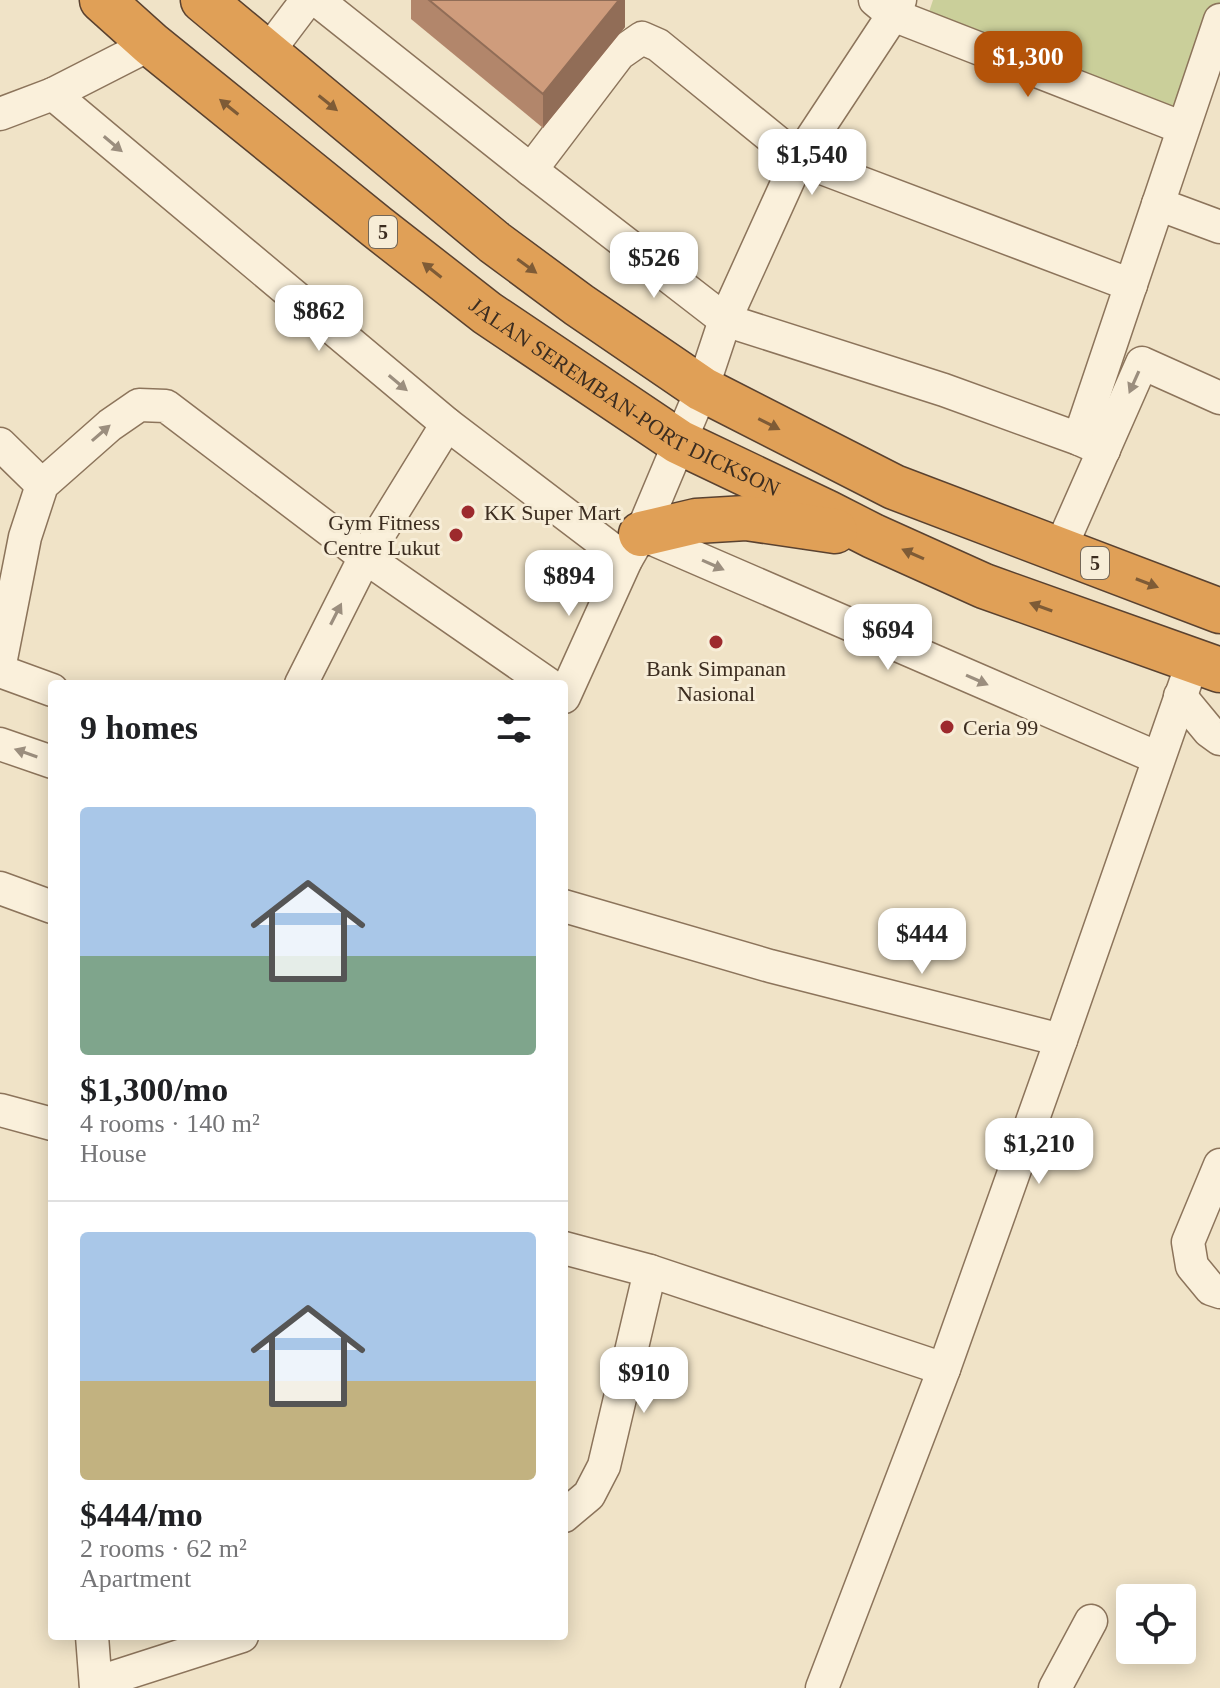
<!DOCTYPE html>
<meta charset="utf-8">
<style>
:root{--surface:#fff;--page:#f2f2f2;--text:#202124;--muted:#757577;--line:#e0e0e0;--accent:#b45309}
body{margin:0;font-family:Georgia,serif;background:var(--page);color:var(--text);height:100vh;display:flex;flex-direction:column;font-size:30px;white-space:nowrap}
*{box-sizing:border-box;margin:0}
p{font-size:26px;color:var(--muted)}
.icon{flex:none;width:44px;height:44px;fill:none;stroke:currentColor;stroke-width:2;stroke-linecap:round;stroke-linejoin:round}
.map{position:relative;flex:1;overflow:hidden}
.side{position:absolute;left:48px;top:680px;width:520px;height:960px;display:flex;flex-direction:column;background:var(--surface);border-radius:8px;box-shadow:0 4px 20px #0003}
.side>*{flex:none}
.fabs{position:absolute;left:1116px;top:1584px;display:grid;gap:16px}
.fabs a{display:grid;place-items:center;width:80px;height:80px;border-radius:8px;background:var(--surface);box-shadow:0 4px 20px #0003;font-size:40px}
.price{position:absolute;translate:-50% -68px;padding:0 18px;border-radius:16px;background:#fff;color:#222;font-size:26px;line-height:52px;filter:drop-shadow(0 2px 4px #0008)}
.price::after{content:'';position:absolute;left:50%;top:48px;width:24px;height:18px;margin-left:-12px;background:inherit;clip-path:polygon(0 0,100% 0,50% 100%)}
.price.current{background:var(--accent);color:#fff}
ul{padding:0;list-style:none}
li{display:grid;align-content:center;gap:16px;height:424px;padding:0 32px}
li+li{border-top:2px solid var(--line)}
li span{display:grid;place-items:center;height:248px;border-radius:8px;color:#555}
li>.icon{margin-inline-start:auto}
span .icon{width:144px;height:144px;fill:#fffc;stroke-width:1}
li b{font-size:34px}
h2{display:flex;justify-content:space-between;align-items:center;height:96px;padding:0 32px;font-size:34px}
.map>svg:first-child{display:block}
.green{fill:#cacf9a}
.lines{fill:none;stroke-linecap:round;stroke-linejoin:round}
.minor-casing{stroke:#8c745b;stroke-width:35}
.highway-casing{stroke:#5a4230;stroke-width:47}
.minor{stroke:#faf0db;stroke-width:32}
.highway{stroke:#e0a057;stroke-width:44}
.wall{fill:#b2866b}
.shaded-wall{fill:#916d57}
.building{fill:#cf9c7c;stroke:#916d57;stroke-width:2}
.oneway{fill:#7e5b36}
.oneway2{fill:#9b8e7e}
.poi-dot{fill:#9d2a2d;stroke:#f7edd7;stroke-width:3}
.labels{text-anchor:middle;stroke-width:6;stroke-linejoin:round;paint-order:stroke}
.shield{fill:#f7edd7;stroke:#746757;stroke-width:2}
.shield-label{font-size:20px;font-weight:bold;fill:#3c2d20}
.street-label{font-size:22px;fill:#3c2d20;stroke:#f7edd7}
.poi-label{font-size:22px;fill:#3c2d20;stroke:#f7edd7;text-anchor:start}
</style>
<div class="map">
<svg width="1220" height="1688" viewBox="0 0 1220 1688">
<rect width="100%" height="100%" fill="#f0e3c7"/>
<!-- green -->
<path class="green" d="M933 0H1220V21L1185 114 928 15Z"/>
<g class="lines">
<defs>
<g id="minor">
<path d="M317 0 531 170 725 320 944 390 1079 439 1104 450"/>
<path d="M875 0 893 15 1183 128"/>
<path d="M267 53 307 0"/>
<path d="M53 94 447 424 626 560"/>
<path d="M0 114 53 94 151 44"/>
<path d="M531 170 619 54 642 38 658 45 798 159 1131 285"/>
<path d="M1158 204 1220 227"/>
<path d="M1079 439 1220 20"/>
<path d="M0 444 42 485"/>
<path d="M641 534 1158 758"/>
<path d="M1060 549 1142 363 1220 398"/>
<path d="M0 664 25 537 42 485 110 425 139 405 166 406 365 557 548 684"/>
<path d="M0 671 52 690"/>
<path d="M301 684 365 557 447 424"/>
<path d="M1180 696 1209 731 1220 739"/>
<path d="M564 697 626 560 641 534 702 389 725 320 798 159 893 15 900 0"/>
<path d="M0 744 52 762"/>
<path d="M0 888 52 907"/>
<path d="M564 906 770 966 1061 1040"/>
<path d="M0 1110 52 1124"/>
<path d="M1220 1165 1188 1242 1192 1266 1211 1289 1220 1292"/>
<path d="M564 1248 650 1271 944 1369"/>
<path d="M564 1516 589 1495 604 1466 650 1271"/>
<path d="M92 1636 96 1688"/>
<path d="M96 1683 242 1636"/>
<path d="M822 1688 944 1369 1061 1040 1193 661"/>
<path d="M1055 1688 1091 1621"/>
</g>
<g id="highway">
<path id="s1" d="M102 0 151 44 377 227 487 313 679 442 826 512 873 536 984 586 1220 670"/>
<path d="M203 0 494 242 579 305 702 389 894 487 1220 611"/>
<path d="M641 534 696 521 746 518 835 531"/>
</g>
</defs>
<!-- minor casing -->
<use href="#minor" class="minor-casing"/>
<!-- highway casing -->
<use href="#highway" class="highway-casing"/>
<!-- minor -->
<use href="#minor" class="minor"/>
<!-- highway -->
<use href="#highway" class="highway"/>
</g>
<!-- wall -->
<path class="wall" d="M411 0H625V27L543 128 411 19Z"/>
<!-- shaded-wall -->
<path class="shaded-wall" d="M619 0H625V27L543 128V94Z"/>
<!-- building -->
<path class="building" d="M429 0H619L543 94Z"/>
<!-- one-way arrows -->
<defs><path id="oneway-solid" d="M-6-.8H1V-3.2L6.5 0L1 3.2V.8H-6Z" transform="scale(2)"/></defs>
<g class="oneway">
<use href="#oneway-solid" transform="translate(328 103) rotate(39)"/>
<use href="#oneway-solid" transform="translate(229 107) rotate(-141)"/>
<use href="#oneway-solid" transform="translate(527 266) rotate(36)"/>
<use href="#oneway-solid" transform="translate(432 270) rotate(-142)"/>
<use href="#oneway-solid" transform="translate(769 424) rotate(27)"/>
<use href="#oneway-solid" transform="translate(913 554) rotate(-156)"/>
<use href="#oneway-solid" transform="translate(1147 583) rotate(21)"/>
<use href="#oneway-solid" transform="translate(1041 607) rotate(-160)"/>
</g>
<g class="oneway2">
<use href="#oneway-solid" transform="translate(113 144) rotate(40)"/>
<use href="#oneway-solid" transform="translate(1134 382) rotate(114)"/>
<use href="#oneway-solid" transform="translate(398 383) rotate(40)"/>
<use href="#oneway-solid" transform="translate(101 433) rotate(-41)"/>
<use href="#oneway-solid" transform="translate(713 565) rotate(24)"/>
<use href="#oneway-solid" transform="translate(336 614) rotate(-63)"/>
<use href="#oneway-solid" transform="translate(977 680) rotate(24)"/>
<use href="#oneway-solid" transform="translate(26 753) rotate(-161)"/>
</g>
<!-- markers -->
<g class="poi-dot">
<circle cx="468" cy="512" r="8"/>
<circle cx="456" cy="535" r="8"/>
<circle cx="716" cy="642" r="8"/>
<circle cx="947" cy="727" r="8"/>
</g>
<g class="labels">
<!-- shield labels -->
<g class="shield">
<rect x="369" y="216" width="28" height="32" rx="6"/>
<rect x="1081" y="547" width="28" height="32" rx="6"/>
</g>
<g class="shield-label">
<text x="383" y="239">5</text>
<text x="1095" y="570">5</text>
</g>
<!-- street labels -->
<g class="street-label">
<text dy="8" stroke="none"><textPath href="#s1" startOffset="658">JALAN SEREMBAN-PORT DICKSON</textPath></text>
</g>
<!-- poi labels -->
<g class="poi-label">
<text x="484" y="520">KK Super Mart</text>
<text x="440" y="530" text-anchor="end">Gym Fitness<tspan x="440" dy="25">Centre Lukut</tspan></text>
<text x="716" y="676" text-anchor="middle">Bank Simpanan<tspan x="716" dy="25">Nasional</tspan></text>
<text x="963" y="735">Ceria 99</text>
</g>
</g>
</svg>
<div class="fabs">
<a><svg class="icon" aria-label="locate" viewBox="0 0 24 24"><circle cx="12" cy="12" r="6"/><path d="M12 2v4M12 18v4M2 12h4M18 12h4"/></svg></a>
</div>
<b class="price current" style="left:1028px;top:99px">$1,300</b>
<b class="price" style="left:812px;top:197px">$1,540</b>
<b class="price" style="left:654px;top:300px">$526</b>
<b class="price" style="left:319px;top:353px">$862</b>
<b class="price" style="left:569px;top:618px">$894</b>
<b class="price" style="left:888px;top:672px">$694</b>
<b class="price" style="left:922px;top:976px">$444</b>
<b class="price" style="left:1039px;top:1186px">$1,210</b>
<b class="price" style="left:644px;top:1415px">$910</b>
<section class="side">
<h2>9 homes<svg class="icon" aria-label="filters" viewBox="0 0 24 24"><path d="M4 7h16M4 17h16"/><circle cx="9" cy="7" r="2"/><circle cx="15" cy="17" r="2"/></svg></h2>
<ul>
<li><span style="background:linear-gradient(#a9c7e8 60%,#7fa58c 0)"><svg class="icon" aria-label="home" viewBox="0 0 24 24"><path d="M3 11l9-7 9 7M6 9v11h12V9"/></svg></span><div><b>$1,300/mo</b><p>4 rooms · 140 m²</p><p>House</p></div></li>
<li><span style="background:linear-gradient(#a9c7e8 60%,#c2b280 0)"><svg class="icon" aria-label="home" viewBox="0 0 24 24"><path d="M3 11l9-7 9 7M6 9v11h12V9"/></svg></span><div><b>$444/mo</b><p>2 rooms · 62 m²</p><p>Apartment</p></div></li>
</ul>
</section>
</div>
